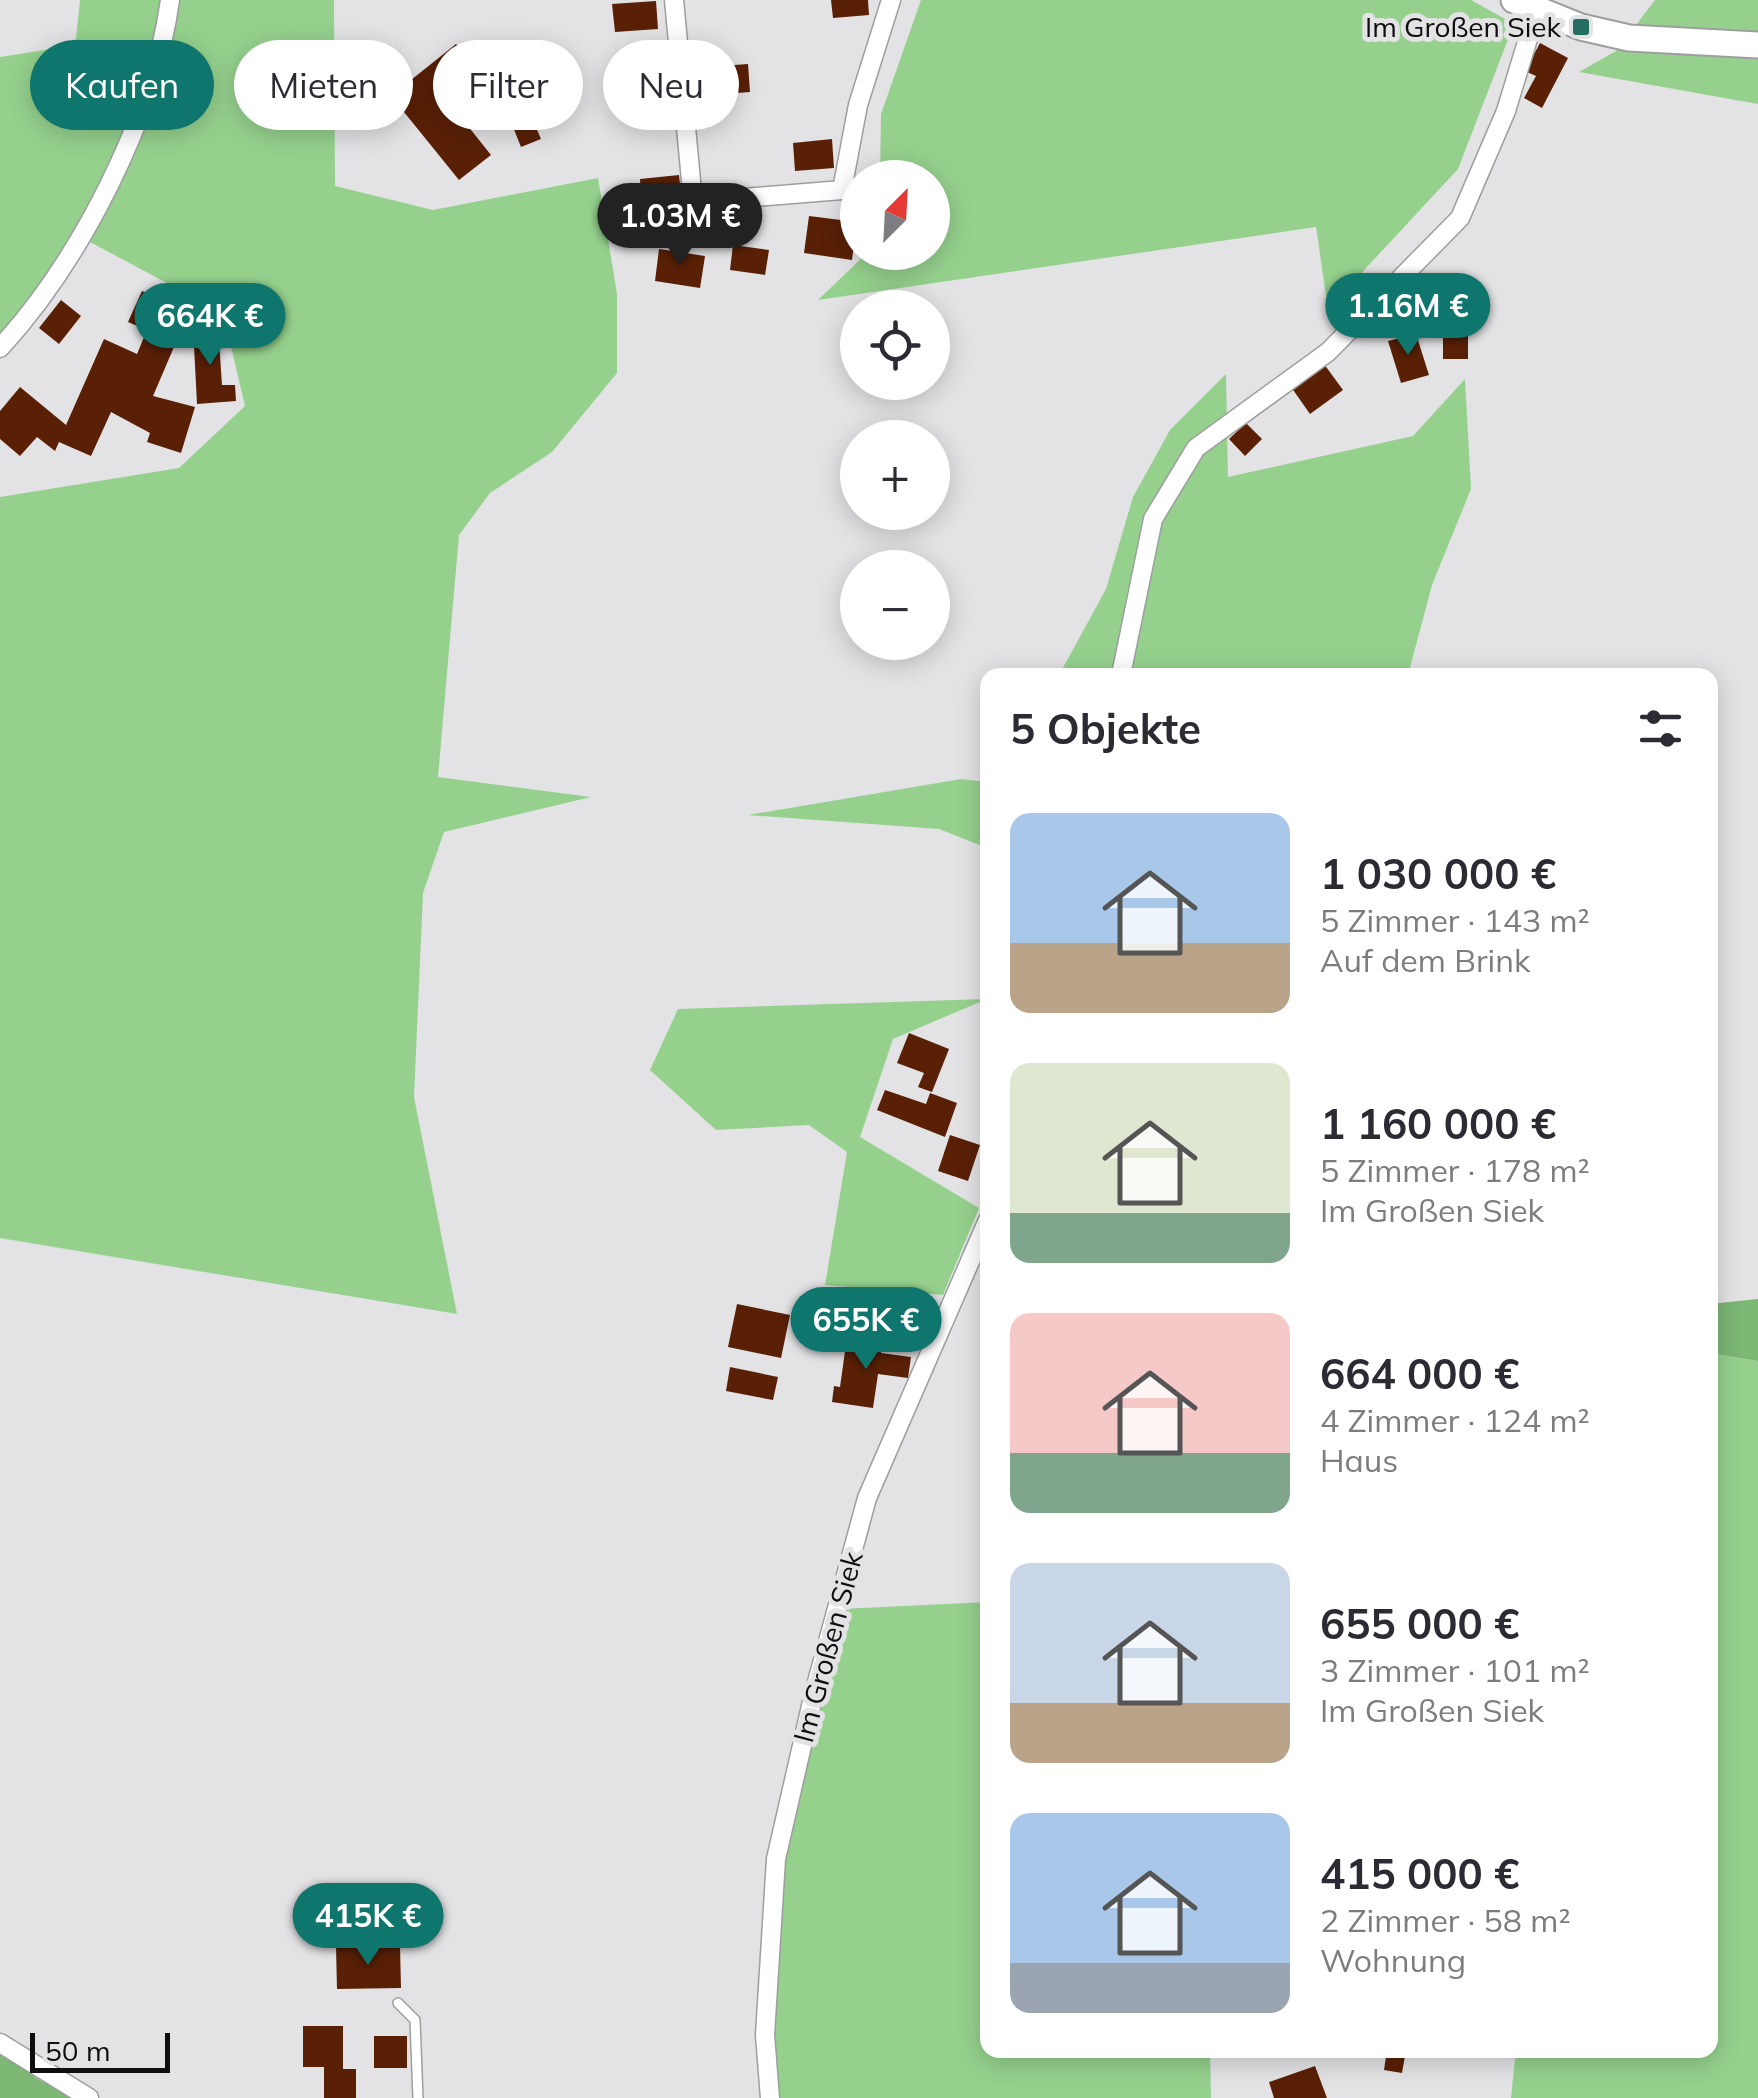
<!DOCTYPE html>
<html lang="de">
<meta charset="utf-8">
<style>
:root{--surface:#fff;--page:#f7f7f7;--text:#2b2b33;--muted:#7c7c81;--accent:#0f766e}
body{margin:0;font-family:Mulish,sans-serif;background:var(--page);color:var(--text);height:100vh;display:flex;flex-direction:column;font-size:38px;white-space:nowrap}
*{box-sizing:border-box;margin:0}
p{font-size:32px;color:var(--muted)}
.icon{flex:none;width:55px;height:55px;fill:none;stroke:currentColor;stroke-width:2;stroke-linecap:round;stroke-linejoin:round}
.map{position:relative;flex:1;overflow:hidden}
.sheet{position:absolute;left:980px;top:668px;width:738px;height:1390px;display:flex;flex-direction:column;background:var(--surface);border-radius:20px;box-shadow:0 5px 25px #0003}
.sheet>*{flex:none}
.banner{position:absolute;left:30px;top:40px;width:800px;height:90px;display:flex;gap:20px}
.needle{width:65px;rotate:24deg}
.fabs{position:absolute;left:840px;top:160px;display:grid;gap:20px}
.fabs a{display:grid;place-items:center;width:110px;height:110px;border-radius:50%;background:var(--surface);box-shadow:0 5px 25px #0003;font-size:50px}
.scale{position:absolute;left:30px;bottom:25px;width:140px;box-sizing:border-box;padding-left:10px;border:5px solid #0f0f10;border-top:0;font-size:28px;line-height:35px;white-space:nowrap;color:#0f0f10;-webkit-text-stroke:8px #e3e3e5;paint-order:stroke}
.price{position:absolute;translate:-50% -85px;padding:0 22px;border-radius:35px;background:var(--accent);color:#fff;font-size:32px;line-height:65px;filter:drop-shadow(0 2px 5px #0008)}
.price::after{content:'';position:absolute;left:50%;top:60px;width:30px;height:22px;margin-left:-15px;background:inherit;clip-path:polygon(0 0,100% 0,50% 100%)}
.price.current{background:#222;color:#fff}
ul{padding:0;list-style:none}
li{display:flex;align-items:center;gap:30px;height:250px;padding:0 30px}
li span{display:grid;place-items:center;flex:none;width:280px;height:200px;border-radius:20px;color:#555}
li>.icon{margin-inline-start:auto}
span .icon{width:120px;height:120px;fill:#fffc;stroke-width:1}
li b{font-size:42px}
h2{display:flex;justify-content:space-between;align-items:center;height:120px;padding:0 30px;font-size:42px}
.chip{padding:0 35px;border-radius:45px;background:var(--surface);box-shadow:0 5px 25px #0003;font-size:35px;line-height:90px}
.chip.current{background:var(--accent);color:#fff}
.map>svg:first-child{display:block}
.green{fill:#95d18d}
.forest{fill:#7cb774}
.building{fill:#592006}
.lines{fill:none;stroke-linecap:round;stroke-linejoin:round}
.lane-casing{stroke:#9d9ea0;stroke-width:12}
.street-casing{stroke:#9d9ea0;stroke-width:21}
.secondary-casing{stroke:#9d9ea0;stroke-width:29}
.lane{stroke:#fff;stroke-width:9}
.street{stroke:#fff;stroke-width:18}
.secondary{stroke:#fff;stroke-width:25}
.poi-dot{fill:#256c61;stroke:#e3e3e5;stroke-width:4}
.labels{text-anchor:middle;stroke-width:10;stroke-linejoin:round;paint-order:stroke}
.poi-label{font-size:28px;fill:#0f0f10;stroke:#e3e3e5;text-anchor:end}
.street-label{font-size:28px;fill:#0f0f10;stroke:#e3e3e5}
</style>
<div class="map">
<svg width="1758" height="2098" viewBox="0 0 1758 2098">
<rect width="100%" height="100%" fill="#e3e3e5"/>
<!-- green -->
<g class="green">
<path d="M80 0H334L335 186 433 210 598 178 617 294V373L552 452 490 493 459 535 438 777 591 797 444 832 423 893 414 1097 457 1314 0 1238V497L179 468 245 406 223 313 90 242 57 290 0 359V57L57 48 76 39Z"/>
<path d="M921 0H1471L1514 24 1458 169 1328 309 1316 227 818 300 867 253 932 252V178L880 177 881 114Z"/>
<path d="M1655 0H1758V104L1579 72 1616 51Z"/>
<path d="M1226 374 1228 477 1413 436 1465 379 1471 489 1432 585 1408 675H1059L1106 589 1133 497 1170 430Z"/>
<path d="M961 779 987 782V848L939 829 748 815Z"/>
<path d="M987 882V999L893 1039 860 1137 979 1208 943 1295 825 1285 847 1152 809 1125 716 1130 650 1070 678 1009 986 999Z"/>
<path d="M1710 1353 1758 1361V2098H1511L1516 2050H1710Z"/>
<path d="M987 1602 988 2050H1210L1211 2098H777L770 2057 781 1860 841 1609Z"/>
</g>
<!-- forest -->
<g class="forest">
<path d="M1758 1299V1361L1710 1353V1304Z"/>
<path d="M0 2050 36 2078 74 2098H0Z"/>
</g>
<!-- building -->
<g class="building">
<path d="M831 0H868L869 15 833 18Z"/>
<path d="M656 1 658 29 615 32 612 4Z"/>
<path d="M1540 43 1568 58 1542 108 1524 98 1536 76 1525 71Z"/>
<path d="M456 44 477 70 444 96 491 155 459 180 391 96Z"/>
<path d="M748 64 750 92 711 95 708 67Z"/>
<path d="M666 87 669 119 625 123 622 91Z"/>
<path d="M524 99 541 139 521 147 505 107Z"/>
<path d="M832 139 834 168 795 171 793 143Z"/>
<path d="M679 175 682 203 642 207 640 179Z"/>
<path d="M809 216 857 222 852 260 804 253Z"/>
<path d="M733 245 769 250 765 275 730 270Z"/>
<path d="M659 249 705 256 700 288 655 281Z"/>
<path d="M1417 273 1447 285 1436 314 1420 308 1414 324 1392 315 1399 296 1407 299Z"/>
<path d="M142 291 198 316 189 336 180 333 153 396 195 407 181 453 147 442 150 433 111 412 91 456 59 442 55 451 37 437 20 456 0 439V411L20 387 66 425 104 339 137 354 147 330 128 322Z"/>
<path d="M61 300 81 316 59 344 39 328Z"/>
<rect x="1443" y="323" width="25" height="36"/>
<path d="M218 326 222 385H235L236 401 197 404 193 327Z"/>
<path d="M1416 334 1429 375 1401 383 1388 341Z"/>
<path d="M1324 364 1343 390 1310 414 1291 387Z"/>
<path d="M1246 423 1262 439 1245 456 1229 439Z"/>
<path d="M909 1033 949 1049 932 1092 918 1087 924 1073 897 1063Z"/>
<path d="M885 1090 926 1104 930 1093 957 1103 945 1137 877 1110Z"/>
<path d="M950 1135 980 1145 968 1181 938 1171Z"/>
<path d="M737 1304 790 1315 781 1358 728 1347Z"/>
<path d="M847 1337 883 1342 881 1353 911 1357 908 1378 878 1374 873 1408 832 1402 834 1386 840 1387Z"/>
<path d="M730 1367 778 1377 773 1400 726 1391Z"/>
<path d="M400 1946 401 1988 337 1989 336 1947Z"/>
<path d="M303 2026H343V2069H356V2098H324V2067H303Z"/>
<rect x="374" y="2036" width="33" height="32"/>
<path d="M1387 2050H1406L1402 2073 1384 2070Z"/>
<path d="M1315 2066 1327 2098H1274L1269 2082Z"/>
</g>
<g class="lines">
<defs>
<path id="lane" d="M398 2003 415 2020 418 2098"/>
<g id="street">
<path d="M674 0 693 202 842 190 858 105 891 0"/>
<path d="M0 348C80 261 154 117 170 0"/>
<path d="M1121 675 1153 519 1196 448 1328 352 1460 218 1506 111 1537 9"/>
<path d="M0 2043 89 2098"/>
<path d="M770 2098 765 2035 776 1859 814 1693 867 1498 988 1220"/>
</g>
<path id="secondary" d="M1514 0 1581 27 1629 38 1758 45"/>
</defs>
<!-- lane casing -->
<use href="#lane" class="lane-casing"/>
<!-- street casing -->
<use href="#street" class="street-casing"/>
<!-- secondary casing -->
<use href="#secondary" class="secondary-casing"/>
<!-- lane -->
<use href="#lane" class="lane"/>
<!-- street -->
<use href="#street" class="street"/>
<!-- secondary -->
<use href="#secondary" class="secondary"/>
</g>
<!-- markers -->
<rect class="poi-dot" x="1571" y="17" width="20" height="20" rx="5"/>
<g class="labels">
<!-- poi labels -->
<g class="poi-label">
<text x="1561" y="37">Im Großen Siek</text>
</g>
<!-- street labels -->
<g class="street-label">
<text transform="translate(828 1647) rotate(-75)" y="10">Im Großen Siek</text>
</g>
</g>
</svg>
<div class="fabs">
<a><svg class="needle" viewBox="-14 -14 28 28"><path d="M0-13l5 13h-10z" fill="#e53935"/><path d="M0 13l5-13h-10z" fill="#7c7c81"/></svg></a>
<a><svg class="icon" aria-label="locate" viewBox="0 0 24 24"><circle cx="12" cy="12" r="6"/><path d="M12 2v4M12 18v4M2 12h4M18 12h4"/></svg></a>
<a>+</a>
<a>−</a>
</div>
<div class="scale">50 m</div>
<b class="price current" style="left:680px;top:268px">1.03M €</b>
<b class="price" style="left:1408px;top:358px">1.16M €</b>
<b class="price" style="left:210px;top:368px">664K €</b>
<b class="price" style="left:866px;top:1372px">655K €</b>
<b class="price" style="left:368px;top:1968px">415K €</b>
<div class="banner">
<a class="chip current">Kaufen</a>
<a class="chip">Mieten</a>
<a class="chip">Filter</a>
<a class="chip">Neu</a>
</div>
<section class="sheet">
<h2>5 Objekte<svg class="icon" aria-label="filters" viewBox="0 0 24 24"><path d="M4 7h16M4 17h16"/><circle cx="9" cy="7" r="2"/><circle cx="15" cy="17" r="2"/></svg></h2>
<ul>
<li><span style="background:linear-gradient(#a9c7e8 65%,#b9a48a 0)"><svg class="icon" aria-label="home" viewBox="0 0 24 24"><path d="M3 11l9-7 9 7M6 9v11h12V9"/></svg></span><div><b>1 030 000 €</b><p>5 Zimmer · 143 m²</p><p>Auf dem Brink</p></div></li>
<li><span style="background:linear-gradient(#dfe7d0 75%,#7fa58c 0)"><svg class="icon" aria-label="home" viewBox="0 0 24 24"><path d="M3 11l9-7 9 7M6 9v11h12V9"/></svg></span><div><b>1 160 000 €</b><p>5 Zimmer · 178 m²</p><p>Im Großen Siek</p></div></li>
<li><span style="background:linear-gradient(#f6c9c9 70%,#7fa58c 0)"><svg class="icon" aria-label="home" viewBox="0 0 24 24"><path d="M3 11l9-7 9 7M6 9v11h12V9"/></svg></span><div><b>664 000 €</b><p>4 Zimmer · 124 m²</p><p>Haus</p></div></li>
<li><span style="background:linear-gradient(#c9d6e8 70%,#b9a48a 0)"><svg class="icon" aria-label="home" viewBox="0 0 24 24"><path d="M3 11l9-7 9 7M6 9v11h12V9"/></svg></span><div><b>655 000 €</b><p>3 Zimmer · 101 m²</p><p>Im Großen Siek</p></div></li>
<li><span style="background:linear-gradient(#a9c7e8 75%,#9aa5b1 0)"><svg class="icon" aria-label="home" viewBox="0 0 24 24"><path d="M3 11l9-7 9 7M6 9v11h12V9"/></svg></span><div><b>415 000 €</b><p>2 Zimmer · 58 m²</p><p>Wohnung</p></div></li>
</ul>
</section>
</div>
